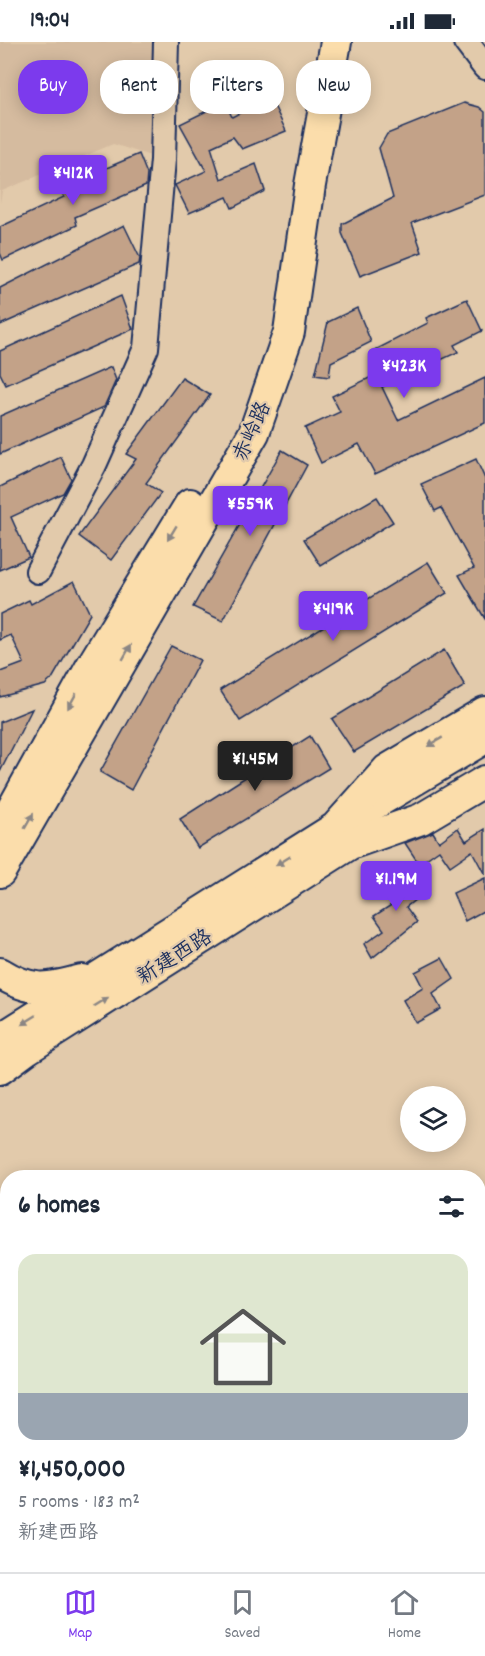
<!DOCTYPE html>
<meta charset="utf-8">
<style>
:root{--surface:#fff;--page:#f6f6f7;--text:#1f2937;--muted:#747a83;--line:#e0e1e3;--accent:#7c3aed}
body{margin:0;font-family:Dekko,"LXGW WenKai TC",sans-serif;background:var(--page);color:var(--text);height:100vh;display:flex;flex-direction:column;font-size:22px;white-space:nowrap}
*{box-sizing:border-box;margin:0}
p{font-size:20px;color:var(--muted)}
.icon{flex:none;width:33px;height:33px;fill:none;stroke:currentColor;stroke-width:2;stroke-linecap:round;stroke-linejoin:round}
.map{position:relative;flex:1;overflow:hidden}
.side{position:absolute;left:0px;top:1128px;width:486px;height:402px;display:flex;flex-direction:column;background:var(--surface);border-radius:24px 24px 0 0;box-shadow:0 3px 15px #0003}
.side>*{flex:none}
.hud{position:absolute;left:18px;top:18px;width:450px;height:54px;display:flex;gap:12px}
.fabs{position:absolute;left:400px;top:1044px;display:grid;gap:12px}
.fabs a{display:grid;place-items:center;width:66px;height:66px;border-radius:50%;background:var(--surface);box-shadow:0 3px 15px #0003;font-size:30px}
.price{position:absolute;translate:-50% -51px;padding:0 14px;border-radius:6px;background:var(--accent);color:#fff;font-size:20px;line-height:39px;filter:drop-shadow(0 2px 3px #0008)}
.price::after{content:'';position:absolute;left:50%;top:36px;width:18px;height:14px;margin-left:-9px;background:inherit;clip-path:polygon(0 0,100% 0,50% 100%)}
.price.active{background:#222;color:#fff}
ul{padding:0;list-style:none}
li{display:grid;align-content:center;gap:12px;height:318px;padding:0 18px}
li span{display:grid;place-items:center;height:186px;border-radius:18px;color:#555}
li>.icon{margin-inline-start:auto}
span .icon{width:108px;height:108px;fill:#fffc;stroke-width:1}
li b{font-size:26px}
h2{display:flex;justify-content:space-between;align-items:center;height:72px;padding:0 18px;font-size:26px}
.pill{padding:0 21px;border-radius:24px;background:var(--surface);box-shadow:0 3px 15px #0003;font-size:21px;line-height:54px}
.pill.active{background:var(--accent);color:#fff}
.status{display:flex;justify-content:space-between;align-items:center;height:42px;padding:0 30px;background:var(--surface);direction:ltr}
.status svg{height:16px;fill:currentColor}
.dock{display:flex;justify-content:space-around;align-items:center;height:84px;border-top:2px solid var(--line);background:var(--surface);font-size:16px;color:var(--muted)}
.dock a{display:grid;justify-items:center;gap:3px}
.dock .active{color:var(--accent)}
.map>svg:first-child{display:block}
.built{fill:#d5bb9f}
.building{fill:#c3a288;stroke:#1b2f5e;stroke-width:1.5}
.lines{fill:none;stroke-linecap:round;stroke-linejoin:round}
.minor-casing{stroke:#1b2f5e;stroke-width:28}
.major-casing{stroke:#1b2f5e;stroke-width:34}
.minor{stroke:#e2caab;stroke-width:24}
.major{stroke:#fbddab;stroke-width:30}
.oneway{fill:#8b8684}
.labels{text-anchor:middle;stroke-width:4.5;stroke-linejoin:round;paint-order:stroke}
.street-label{font-size:21px;fill:#1b2f5e;stroke:#e2caab}
</style>
<div class="status"><b>19:04</b><svg viewBox="0 0 49 12"><path d="M0 12V9h3v3zM5 12V6h3v6zM10 12V3h3v9zM15 12V0h3v12zM26 1h20v11H26zM47 4h2v5h-2z"/></svg></div>
<div class="map">
<svg width="485" height="1530" viewBox="0 0 485 1530">
<rect width="100%" height="100%" fill="#e2caab"/>
<filter id="ink" filterUnits="userSpaceOnUse"><feTurbulence type="fractalNoise" baseFrequency=".0167" numOctaves="2"/><feDisplacementMap in="SourceGraphic" scale="12" xChannelSelector="R" yChannelSelector="G"/><feConvolveMatrix kernelMatrix="1 2 1 2 8 2 1 2 1" color-interpolation-filters="sRGB"/></filter>
<g filter="url(#ink)">
<!-- built -->
<path class="built" d="M0 0H170L163 118 113 102 2 149 0 161Z"/>
<!-- building -->
<g class="building">
<path d="M270 55 286 89 242 107 233 95 211 105 221 137 256 122 265 149 232 166 227 155 189 171 175 143 206 129 180 82 225 60 232 75Z"/>
<path d="M464 61 479 65 485 70V153L412 181 422 210 360 234 342 191V182L393 156 379 106 387 92Z"/>
<path d="M139 112 147 132 146 144 75 175 77 183 3 218 0 211V185L64 155 60 146Z"/>
<path d="M124 183 140 216 139 222 0 283V246Z"/>
<path d="M121 254 133 287 6 343 0 331V309Z"/>
<path d="M467 257 482 289 454 303 458 310 382 345 398 378 485 336V381L375 432 359 402 321 421 305 386 340 370 332 354 384 329 373 309 428 281 426 276Z"/>
<path d="M357 266 371 300 331 320 329 335 315 333 328 280Z"/>
<path d="M111 325 116 338 104 365 0 412V374Z"/>
<path d="M182 336 210 353 146 441 161 451 111 518 79 494 136 417 126 412Z"/>
<path d="M282 408 307 423 223 579 193 565Z"/>
<path d="M61 415 71 437 63 451 11 475 29 515 0 528V445Z"/>
<path d="M476 417 485 437V577L459 533 474 526 441 466 435 469 421 442Z"/>
<path d="M377 455 393 480 321 524 304 497Z"/>
<path d="M428 520 447 551 240 679 220 648Z"/>
<path d="M74 539 90 572 52 637 45 643 0 655V630L24 621 11 593 0 598V572L29 558 31 562Z"/>
<path d="M171 604 200 618 131 748 100 730Z"/>
<path d="M444 608 465 644 354 710 332 677Z"/>
<path d="M32 667 0 730V680Z"/>
<path d="M310 694 329 726 198 806 180 777Z"/>
<path d="M458 786 466 799 485 787V833L472 809 450 824 439 808 419 822 405 801 433 790 439 800Z"/>
<path d="M410 827 425 850 406 865 417 880 372 916 364 902 384 888 374 874 393 862 384 847Z"/>
<path d="M485 836V868L465 879 453 851Z"/>
<path d="M442 916 454 937 433 952 441 967 416 981 403 958 423 946 415 930Z"/>
</g>
<g class="lines">
<defs>
<g id="minor">
<path d="M466 0 485 25"/>
<path d="M38 529 94 423 146 306 163 118 166 0"/>
</g>
<g id="major">
<path d="M361 770 485 696"/>
<path d="M0 789 92 623 190 462"/>
<path d="M0 830 254 391 289 290 310 143 336 0"/>
<path d="M0 931C32 951 48 947 82 938"/>
<path d="M0 997 335 786 387 728 485 670"/>
<path d="M0 1027 27 1007 350 802 421 777 485 739"/>
</g>
</defs>
<!-- minor casing -->
<use href="#minor" class="minor-casing"/>
<!-- major casing -->
<use href="#major" class="major-casing"/>
<!-- minor -->
<use href="#minor" class="minor"/>
<!-- major -->
<use href="#major" class="major"/>
</g>
<!-- one-way arrows -->
<defs><path id="oneway-solid" d="M-6-.8H1V-3.2L6.5 0L1 3.2V.8H-6Z" transform="scale(1.5)"/></defs>
<g class="oneway">
<use href="#oneway-solid" transform="translate(172 491) rotate(121)"/>
<use href="#oneway-solid" transform="translate(127 610) rotate(-60)"/>
<use href="#oneway-solid" transform="translate(72 659) rotate(119)"/>
<use href="#oneway-solid" transform="translate(435 700) rotate(149)"/>
<use href="#oneway-solid" transform="translate(29 779) rotate(-60)"/>
<use href="#oneway-solid" transform="translate(283 819) rotate(148)"/>
<use href="#oneway-solid" transform="translate(101 960) rotate(-32)"/>
<use href="#oneway-solid" transform="translate(29 978) rotate(148)"/>
</g>
</g>
<g class="labels">
<!-- street labels -->
<g class="street-label">
<text transform="translate(251 389) rotate(-66)" y="7">赤岭路</text>
<text transform="translate(174 914) rotate(-32)" y="7">新建西路</text>
</g>
</g>
</svg>
<div class="fabs">
<a><svg class="icon" aria-label="layers" viewBox="0 0 24 24"><path d="M12 4l9 5-9 5-9-5zM3 14l9 5 9-5"/></svg></a>
</div>
<b class="price" style="left:73px;top:164px">¥412K</b>
<b class="price" style="left:404px;top:357px">¥423K</b>
<b class="price" style="left:250px;top:495px">¥559K</b>
<b class="price" style="left:333px;top:600px">¥419K</b>
<b class="price active" style="left:255px;top:750px">¥1.45M</b>
<b class="price" style="left:396px;top:870px">¥1.19M</b>
<div class="hud">
<a class="pill active">Buy</a>
<a class="pill">Rent</a>
<a class="pill">Filters</a>
<a class="pill">New</a>
</div>
<section class="side">
<h2>6 homes<svg class="icon" aria-label="filters" viewBox="0 0 24 24"><path d="M4 7h16M4 17h16"/><circle cx="9" cy="7" r="2"/><circle cx="15" cy="17" r="2"/></svg></h2>
<ul>
<li><span style="background:linear-gradient(#dfe7d0 75%,#9aa5b1 0)"><svg class="icon" aria-label="home" viewBox="0 0 24 24"><path d="M3 11l9-7 9 7M6 9v11h12V9"/></svg></span><div><b>¥1,450,000</b><p>5 rooms · 183 m²</p><p>新建西路</p></div></li>
</ul>
</section>
</div>
<nav class="dock">
<a class="active"><svg class="icon" aria-label="map" viewBox="0 0 24 24"><path d="M3 6l6-2 6 2 6-2v14l-6 2-6-2-6 2zM9 4v14M15 6v14"/></svg>Map</a>
<a><svg class="icon" aria-label="saved" viewBox="0 0 24 24"><path d="M7 4h10v16l-5-4-5 4z"/></svg>Saved</a>
<a><svg class="icon" aria-label="home" viewBox="0 0 24 24"><path d="M3 11l9-7 9 7M6 9v11h12V9"/></svg>Home</a>
</nav>
